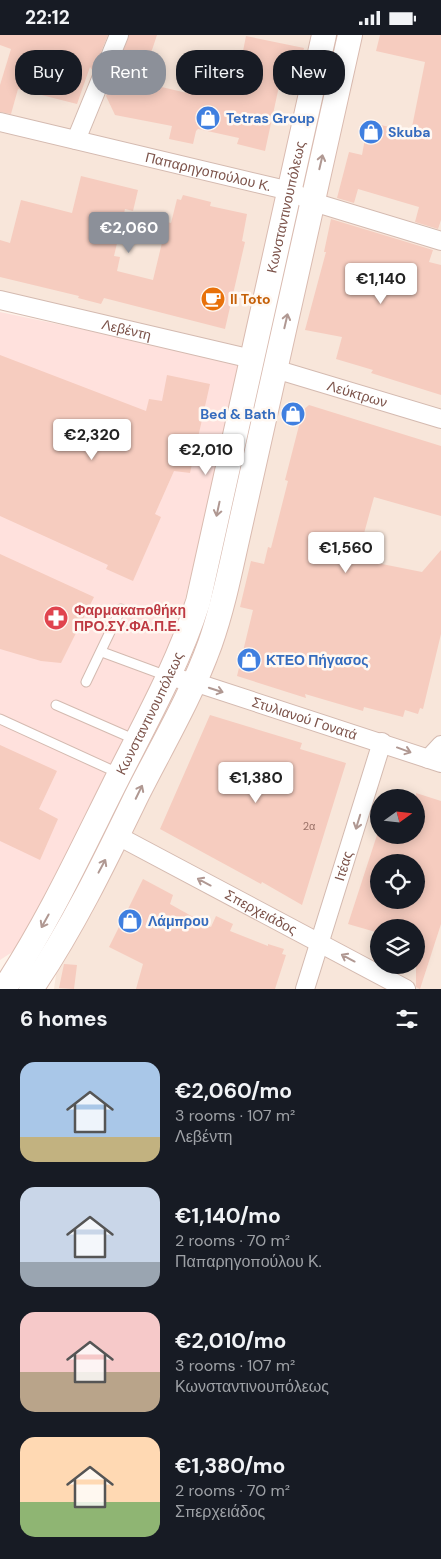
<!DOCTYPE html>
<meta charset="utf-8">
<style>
:root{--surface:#171b24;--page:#242831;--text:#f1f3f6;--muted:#9ea1a6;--accent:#8c9099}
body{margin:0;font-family:"DM Sans",sans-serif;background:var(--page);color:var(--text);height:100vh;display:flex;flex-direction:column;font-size:19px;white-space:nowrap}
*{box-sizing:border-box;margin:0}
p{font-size:16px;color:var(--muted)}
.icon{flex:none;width:28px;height:28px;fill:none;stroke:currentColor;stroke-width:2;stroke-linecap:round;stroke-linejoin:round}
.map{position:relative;height:954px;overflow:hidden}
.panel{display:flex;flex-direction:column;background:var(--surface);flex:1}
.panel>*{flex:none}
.banner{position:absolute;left:15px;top:15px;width:411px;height:45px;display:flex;gap:10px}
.needle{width:32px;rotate:75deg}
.fabs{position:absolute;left:370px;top:754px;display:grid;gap:10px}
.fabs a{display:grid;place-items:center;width:55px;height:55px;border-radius:50%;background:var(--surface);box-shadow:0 2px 12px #0003;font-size:25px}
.price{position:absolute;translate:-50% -42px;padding:0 11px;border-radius:5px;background:#fff;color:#222;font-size:16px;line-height:32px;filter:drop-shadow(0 1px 2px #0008)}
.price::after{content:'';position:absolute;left:50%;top:30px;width:15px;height:11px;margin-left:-8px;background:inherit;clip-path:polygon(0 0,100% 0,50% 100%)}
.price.on{background:var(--accent);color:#fff}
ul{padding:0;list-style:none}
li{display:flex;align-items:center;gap:15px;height:125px;padding:0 20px}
li span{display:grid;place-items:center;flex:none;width:140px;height:100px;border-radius:15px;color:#555}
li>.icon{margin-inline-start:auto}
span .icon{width:60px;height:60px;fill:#fffc;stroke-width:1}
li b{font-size:21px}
h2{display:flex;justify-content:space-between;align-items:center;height:60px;padding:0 20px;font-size:21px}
.pill{padding:0 18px;border-radius:20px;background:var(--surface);box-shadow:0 2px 12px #0003;font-size:18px;line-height:45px}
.pill.on{background:var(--accent);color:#fff}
.status{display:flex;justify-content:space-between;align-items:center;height:35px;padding:0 25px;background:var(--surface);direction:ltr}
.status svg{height:14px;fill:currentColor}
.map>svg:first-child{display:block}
.residential{fill:#f8e6da;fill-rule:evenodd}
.commercial{fill:#ffe1dd}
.building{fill:#f6ccbf;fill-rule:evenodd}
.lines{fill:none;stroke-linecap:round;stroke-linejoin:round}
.lane-casing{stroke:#d4bab0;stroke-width:11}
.street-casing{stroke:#d4bab0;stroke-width:20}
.secondary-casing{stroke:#dabbb0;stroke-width:26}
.lane{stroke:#fff;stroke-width:9}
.street{stroke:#fff;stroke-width:18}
.secondary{stroke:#fff;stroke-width:24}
.oneway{stroke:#b09892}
.labels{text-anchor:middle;stroke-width:5;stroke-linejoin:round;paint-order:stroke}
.number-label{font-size:11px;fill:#9a7167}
.shop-label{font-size:14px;font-weight:bold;fill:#366cbe;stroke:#fff8f2;text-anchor:start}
.street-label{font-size:14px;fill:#7c534a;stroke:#fff8f2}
.food-label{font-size:14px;font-weight:bold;fill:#c56008;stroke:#fff8f2;text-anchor:start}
.health-label{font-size:14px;font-weight:bold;fill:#be3a42;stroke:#fff8f2;text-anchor:start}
</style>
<div class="status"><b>22:12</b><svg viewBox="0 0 49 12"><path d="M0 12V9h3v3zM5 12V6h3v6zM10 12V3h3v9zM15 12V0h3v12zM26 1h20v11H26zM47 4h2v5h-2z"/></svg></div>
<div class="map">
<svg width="441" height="954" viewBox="0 0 441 954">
<rect width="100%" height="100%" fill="#fef3ea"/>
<!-- residential -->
<g class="residential">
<path d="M0 0H315L246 313 0 257Z"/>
<path d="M358 0H441V954H54L57 932 138 787 219 623ZM379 762H416V800H379ZM379 828H416V865H379ZM379 892H416V930H379Z"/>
</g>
<!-- commercial -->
<path class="commercial" d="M0 277 243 328 176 601 127 696 26 908 0 925Z"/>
<!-- building -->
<g class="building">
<path d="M0 0H108L93 36 90 32 77 69 18 54 11 79 0 77V50L11 14 0 10Z"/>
<path d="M129 0H157L150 21 162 25 153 50 187 58 191 42 217 48V37L238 41 246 1 304 13 297 45 281 42 265 116 237 109 239 103 198 94 196 96 193 109 169 104 172 91 115 80 106 61Z"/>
<path d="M380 0H441V185L438 194 415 187 419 172 358 154 354 168 337 163 349 117 362 120 368 87 411 97 425 27 376 16Z"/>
<path d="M81 141 138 155 133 176 125 174 114 221 120 222 117 236 153 245 167 187 171 188 177 164 181 165 183 160 211 167 210 171 247 179 242 206 245 207 225 294 104 263 101 269 78 263 79 261 0 242V205L10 208 21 165 72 178Z"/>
<path d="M331 184 433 215 429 227 441 230V360L371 338 373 335 336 324 342 302 305 295 326 217H324Z"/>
<path d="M0 320 146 376 149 364 162 366 167 340 210 349 190 438 174 436 155 479 161 482 133 546 106 534 108 530 0 481Z"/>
<path d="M309 370 441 411V481L374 462 357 524 422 537 441 515V599L423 674 420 673 418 679 405 675 403 682 364 672 363 676 305 659 306 663 237 641 253 575 240 572 251 526 264 529 268 512 271 513 288 446 285 445 303 375Z"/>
<path d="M0 519 94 562 61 628 41 626 0 614Z"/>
<path d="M210 680 302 708 300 714 346 728 302 870 262 847 261 849 160 794Z"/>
<path d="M0 710 57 736 39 774 58 784 40 825 0 806Z"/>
<path d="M416 758 441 766V889L420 954 416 952V892H379V898L348 889 377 800H416ZM379 828H416V865H379Z"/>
<path d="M143 844 173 860 170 869 211 892 216 881 233 889 230 896 268 911V909L284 914 282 919 286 920 275 954H136L143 929 109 912Z"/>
<path d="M64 929 77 930 74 954 59 953Z"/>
</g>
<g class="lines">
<defs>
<g id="lane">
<path d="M102 617 167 641"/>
<path d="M86 647 121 574"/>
<path d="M56 670 136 705"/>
<path d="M0 684 118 738"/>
</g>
<g id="street">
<path id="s1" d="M0 87 290 156 313 167 441 206"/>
<path d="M76 105 119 0"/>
<path id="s2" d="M0 265 252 324"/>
<path id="s3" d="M275 334 441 384"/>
<path id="s4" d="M169 642 194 647 441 728"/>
<path d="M428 724 441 710"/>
<path id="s5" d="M118 801 406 954"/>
<path id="s6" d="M305 954 382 707"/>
</g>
<g id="secondary">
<path id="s7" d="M4 954C47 889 79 820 114 750 144 690 177 632 198 567L324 0"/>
<path d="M31 954C72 894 104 828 136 762 161 712 191 662 210 609 221 578 228 546 235 514L350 0"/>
</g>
</defs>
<!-- lane casing -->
<use href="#lane" class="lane-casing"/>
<!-- street casing -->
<use href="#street" class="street-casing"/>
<!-- secondary casing -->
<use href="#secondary" class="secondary-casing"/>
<!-- lane -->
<use href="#lane" class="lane"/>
<!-- street -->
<use href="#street" class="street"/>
<!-- secondary -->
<use href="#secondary" class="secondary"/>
</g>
<!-- one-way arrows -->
<defs><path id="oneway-shaft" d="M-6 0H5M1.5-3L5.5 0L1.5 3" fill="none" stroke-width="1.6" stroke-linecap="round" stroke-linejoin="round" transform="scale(1.25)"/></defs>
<g class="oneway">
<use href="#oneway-shaft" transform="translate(321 127) rotate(-77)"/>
<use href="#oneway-shaft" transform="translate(286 286) rotate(-77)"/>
<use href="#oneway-shaft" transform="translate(218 474) rotate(102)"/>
<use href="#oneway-shaft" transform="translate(216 655) rotate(18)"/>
<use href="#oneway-shaft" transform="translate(404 715) rotate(20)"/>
<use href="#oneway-shaft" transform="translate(139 757) rotate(-64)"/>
<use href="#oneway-shaft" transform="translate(358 787) rotate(107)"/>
<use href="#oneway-shaft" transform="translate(102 831) rotate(-62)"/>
<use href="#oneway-shaft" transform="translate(204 847) rotate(-152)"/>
<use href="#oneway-shaft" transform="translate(45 886) rotate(119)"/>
<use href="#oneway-shaft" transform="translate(348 923) rotate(-152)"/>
</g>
<!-- icons -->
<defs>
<symbol id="shop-disc" viewBox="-11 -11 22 22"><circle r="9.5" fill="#3f7fe0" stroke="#fff8f2"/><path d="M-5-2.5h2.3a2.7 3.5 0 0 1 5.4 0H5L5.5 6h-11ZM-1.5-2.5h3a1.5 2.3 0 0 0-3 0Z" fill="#fff"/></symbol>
<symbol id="cafe-disc" viewBox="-11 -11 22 22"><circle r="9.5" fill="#e8710a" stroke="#fff8f2"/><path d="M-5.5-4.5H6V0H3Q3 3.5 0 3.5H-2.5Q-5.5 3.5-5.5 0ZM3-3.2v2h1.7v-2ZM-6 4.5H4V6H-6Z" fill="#fff"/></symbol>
<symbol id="pharmacy-disc" viewBox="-11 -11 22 22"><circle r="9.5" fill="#e0444e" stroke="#fff8f2"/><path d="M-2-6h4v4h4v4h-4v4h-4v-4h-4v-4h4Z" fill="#fff"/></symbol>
</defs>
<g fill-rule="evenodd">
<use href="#shop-disc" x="194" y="69" width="28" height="28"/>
<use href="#shop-disc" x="357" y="83" width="28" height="28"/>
<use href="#cafe-disc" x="199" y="250" width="28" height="28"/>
<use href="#shop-disc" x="279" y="365" width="28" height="28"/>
<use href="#pharmacy-disc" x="42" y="569" width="28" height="28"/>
<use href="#shop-disc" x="235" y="611" width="28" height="28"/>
<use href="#shop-disc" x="116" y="872" width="28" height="28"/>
</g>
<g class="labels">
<!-- number labels -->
<g class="number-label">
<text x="309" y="795">2α</text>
</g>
<!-- shop labels -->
<g class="shop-label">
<text x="226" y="88">Tetras Group</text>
<text x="388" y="102">Skuba</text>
<text x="276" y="384" text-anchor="end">Bed &amp; Bath</text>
<text x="266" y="630">ΚΤΕΟ Πήγασος</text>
<text x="148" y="891">Λάμπρου</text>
</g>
<!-- street labels -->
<g class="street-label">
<text dy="5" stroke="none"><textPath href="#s1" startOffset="214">Παπαρηγοπούλου Κ.</textPath></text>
<text dy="5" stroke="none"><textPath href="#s7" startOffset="838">Κωνσταντινουπόλεως</textPath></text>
<text dy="5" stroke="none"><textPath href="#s2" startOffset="130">Λεβέντη</textPath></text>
<text dy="5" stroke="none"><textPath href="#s3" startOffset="86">Λεύκτρων</textPath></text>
<text dy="5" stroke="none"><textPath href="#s7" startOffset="312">Κωνσταντινουπόλεως</textPath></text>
<text dy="5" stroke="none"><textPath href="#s4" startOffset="142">Στυλιανού Γονατά</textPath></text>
<text dy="5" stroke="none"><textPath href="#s6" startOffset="129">Ιτέας</textPath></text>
<text dy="5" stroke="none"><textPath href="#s5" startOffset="162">Σπερχειάδος</textPath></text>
</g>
<!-- food labels -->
<g class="food-label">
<text x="230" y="269">Il Toto</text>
</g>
<!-- health labels -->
<g class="health-label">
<text x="74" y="580">Φαρμακαποθήκη<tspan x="74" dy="16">ΠΡΟ.ΣΥ.ΦΑ.Π.Ε.</tspan></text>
</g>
</g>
</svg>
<div class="fabs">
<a><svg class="needle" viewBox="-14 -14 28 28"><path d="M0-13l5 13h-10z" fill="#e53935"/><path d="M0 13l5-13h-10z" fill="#9ea1a6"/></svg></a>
<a><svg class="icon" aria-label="locate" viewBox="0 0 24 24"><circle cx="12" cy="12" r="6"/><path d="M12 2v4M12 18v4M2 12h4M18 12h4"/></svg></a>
<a><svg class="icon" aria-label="layers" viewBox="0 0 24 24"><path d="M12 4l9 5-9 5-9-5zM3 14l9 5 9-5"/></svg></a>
</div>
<b class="price on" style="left:129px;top:219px">€2,060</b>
<b class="price" style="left:381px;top:270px">€1,140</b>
<b class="price" style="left:92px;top:426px">€2,320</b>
<b class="price" style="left:206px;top:441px">€2,010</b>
<b class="price" style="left:346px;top:539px">€1,560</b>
<b class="price" style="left:256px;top:769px">€1,380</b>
<div class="banner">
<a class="pill">Buy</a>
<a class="pill on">Rent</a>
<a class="pill">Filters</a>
<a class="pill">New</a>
</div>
</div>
<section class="panel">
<h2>6 homes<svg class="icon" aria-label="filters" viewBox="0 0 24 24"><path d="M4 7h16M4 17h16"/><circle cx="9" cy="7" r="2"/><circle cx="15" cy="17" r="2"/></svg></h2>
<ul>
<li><span style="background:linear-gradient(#a9c7e8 75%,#c2b280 0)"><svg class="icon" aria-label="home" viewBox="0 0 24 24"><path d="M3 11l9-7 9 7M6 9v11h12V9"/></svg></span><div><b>€2,060/mo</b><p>3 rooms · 107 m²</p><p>Λεβέντη</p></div></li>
<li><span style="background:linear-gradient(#c9d6e8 75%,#9aa5b1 0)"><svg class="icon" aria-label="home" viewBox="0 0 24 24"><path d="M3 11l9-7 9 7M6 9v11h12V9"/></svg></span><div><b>€1,140/mo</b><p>2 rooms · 70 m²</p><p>Παπαρηγοπούλου Κ.</p></div></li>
<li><span style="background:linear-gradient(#f6c9c9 60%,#b9a48a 0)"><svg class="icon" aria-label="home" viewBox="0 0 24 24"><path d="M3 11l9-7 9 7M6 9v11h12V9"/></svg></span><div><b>€2,010/mo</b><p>3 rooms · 107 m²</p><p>Κωνσταντινουπόλεως</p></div></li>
<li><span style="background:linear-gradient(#ffd9b3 65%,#8fb573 0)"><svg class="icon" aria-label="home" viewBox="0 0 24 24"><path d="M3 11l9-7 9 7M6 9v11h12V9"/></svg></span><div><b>€1,380/mo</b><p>2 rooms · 70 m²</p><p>Σπερχειάδος</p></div></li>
</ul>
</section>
